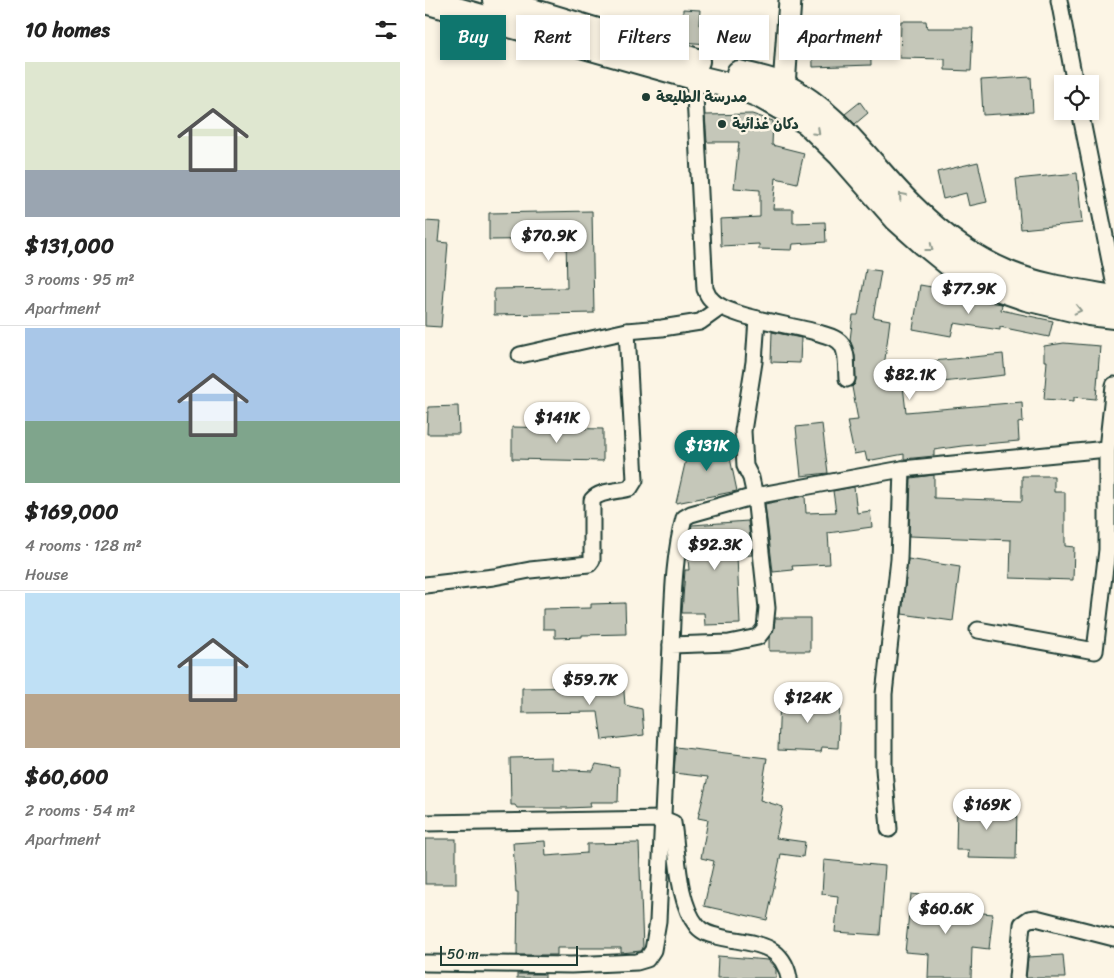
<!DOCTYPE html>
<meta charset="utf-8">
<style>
:root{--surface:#fff;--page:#f6f6f6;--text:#222;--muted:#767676;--line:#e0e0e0;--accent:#0f766e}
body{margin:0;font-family:Sriracha,"Playpen Sans Arabic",sans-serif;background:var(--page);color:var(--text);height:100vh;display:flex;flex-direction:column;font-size:19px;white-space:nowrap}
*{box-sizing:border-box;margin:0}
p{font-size:16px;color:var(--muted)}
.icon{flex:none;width:28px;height:28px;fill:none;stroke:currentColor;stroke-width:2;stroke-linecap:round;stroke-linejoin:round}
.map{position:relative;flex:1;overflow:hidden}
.side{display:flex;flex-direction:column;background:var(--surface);width:425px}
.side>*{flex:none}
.top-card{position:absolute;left:15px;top:15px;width:475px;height:45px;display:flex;gap:10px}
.tools{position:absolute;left:629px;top:75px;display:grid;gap:10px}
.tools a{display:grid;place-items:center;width:45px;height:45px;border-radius:0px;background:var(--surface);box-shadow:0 2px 8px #0003;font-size:25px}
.scale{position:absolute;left:15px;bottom:12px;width:138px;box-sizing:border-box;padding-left:5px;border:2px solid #1f3d34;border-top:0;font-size:14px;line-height:18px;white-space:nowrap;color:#1f3d34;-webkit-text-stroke:4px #fcf5e5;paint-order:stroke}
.price{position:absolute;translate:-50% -42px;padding:0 11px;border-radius:18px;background:#fff;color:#222;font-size:16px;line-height:32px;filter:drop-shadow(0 1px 2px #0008)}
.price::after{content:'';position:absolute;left:50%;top:30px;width:15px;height:11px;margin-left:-8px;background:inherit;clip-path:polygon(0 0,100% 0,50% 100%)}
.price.selected{background:var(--accent);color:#fff}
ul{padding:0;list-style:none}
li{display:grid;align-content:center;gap:10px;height:265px;padding:0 25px}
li+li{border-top:1px solid var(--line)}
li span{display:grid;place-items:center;height:155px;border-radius:0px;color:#555}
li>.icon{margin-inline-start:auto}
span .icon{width:90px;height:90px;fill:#fffc;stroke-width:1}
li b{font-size:21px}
h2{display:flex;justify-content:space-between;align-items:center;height:60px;padding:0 25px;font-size:21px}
.chip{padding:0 18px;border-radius:0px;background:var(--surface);box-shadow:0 2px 8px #0003;font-size:18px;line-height:45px}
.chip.selected{background:var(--accent);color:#fff}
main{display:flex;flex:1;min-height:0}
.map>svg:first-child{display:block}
.building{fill:#c5c7b9;stroke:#1f3d34}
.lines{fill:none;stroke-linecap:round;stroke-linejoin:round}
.street-casing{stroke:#1f3d34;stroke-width:19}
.secondary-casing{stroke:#1f3d34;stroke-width:25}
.primary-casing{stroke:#1f3d34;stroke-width:28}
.street{stroke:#fcf5e5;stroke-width:15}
.secondary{stroke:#fcf5e5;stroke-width:21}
.primary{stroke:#fcf5e5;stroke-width:24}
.oneway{stroke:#8e998c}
.poi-dot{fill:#1f3d34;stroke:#fcf5e5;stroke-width:2}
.labels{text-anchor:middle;stroke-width:5;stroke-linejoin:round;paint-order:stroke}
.poi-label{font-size:15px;font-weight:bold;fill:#1f3d34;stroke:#fcf5e5;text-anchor:start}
</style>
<main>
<section class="side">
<h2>10 homes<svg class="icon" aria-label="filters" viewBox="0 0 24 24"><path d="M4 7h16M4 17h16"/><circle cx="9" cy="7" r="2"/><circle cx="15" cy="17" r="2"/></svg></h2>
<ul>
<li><span style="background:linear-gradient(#dfe7d0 70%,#9aa5b1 0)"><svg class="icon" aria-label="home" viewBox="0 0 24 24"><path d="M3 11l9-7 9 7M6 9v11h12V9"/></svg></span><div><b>$131,000</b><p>3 rooms · 95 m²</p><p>Apartment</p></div></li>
<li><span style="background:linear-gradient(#a9c7e8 60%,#7fa58c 0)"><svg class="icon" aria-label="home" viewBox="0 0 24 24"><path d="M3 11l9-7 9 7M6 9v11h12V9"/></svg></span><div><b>$169,000</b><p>4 rooms · 128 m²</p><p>House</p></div></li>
<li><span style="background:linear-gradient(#bfe0f5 65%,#b9a48a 0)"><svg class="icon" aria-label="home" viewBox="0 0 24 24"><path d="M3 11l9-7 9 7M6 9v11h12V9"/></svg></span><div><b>$60,600</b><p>2 rooms · 54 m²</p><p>Apartment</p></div></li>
</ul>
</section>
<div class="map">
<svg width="689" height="978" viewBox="0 0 689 978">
<rect width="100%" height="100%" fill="#fcf5e5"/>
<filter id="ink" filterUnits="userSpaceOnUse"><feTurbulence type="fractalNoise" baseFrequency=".02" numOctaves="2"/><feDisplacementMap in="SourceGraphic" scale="10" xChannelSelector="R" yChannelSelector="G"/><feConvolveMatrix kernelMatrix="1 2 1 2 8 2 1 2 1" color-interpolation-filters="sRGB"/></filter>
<g filter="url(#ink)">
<!-- building -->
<g class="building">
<path d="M258 9 275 10 274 25 283 26V44L257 42Z"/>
<path d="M445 21 446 65 388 67 387 23Z"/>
<path d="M476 21H501L502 28H548L546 71 520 70V59L475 58Z"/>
<path d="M606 77 608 112 558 115 556 80Z"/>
<path d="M435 102 443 113 430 124 420 114Z"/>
<path d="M327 114 348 121 347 145 379 153 372 183 351 178 348 209H368V223L400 222 401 242 368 244 367 250 334 249V244L296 246 295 219 335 217V190L309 188 314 142H282L280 115Z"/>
<path d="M553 162 562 202 544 206 541 193 518 199 512 172Z"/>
<path d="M652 173 657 223 596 229 591 179Z"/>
<path d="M167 211 169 313 69 315V289L142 288 141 239 64 240V213Z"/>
<path d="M0 221 15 222 13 242 23 243 16 327 0 326Z"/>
<path d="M441 269 456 271 448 317 465 320 458 375 466 373 467 378 477 377 481 412 597 402 598 422 593 423 594 441 537 446 509 450V456L479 459V454L442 461 440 452 429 454 422 421 433 420 427 387 430 384 431 379 430 356 425 340 428 315H433Z"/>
<path d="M495 285 530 291 529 297 577 304 576 310 628 321 624 337 575 327V330L529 323 526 336 488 329Z"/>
<path d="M347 332 376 338 375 363 346 362Z"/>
<path d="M639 343 675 346 671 399 649 397V401L619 399 622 361H619V346Z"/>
<path d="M578 354 580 375 500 384 498 362Z"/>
<path d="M33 406 34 434H2L3 407Z"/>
<path d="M397 424 403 473 376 476 371 427Z"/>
<path d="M87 427 178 429V461L87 459Z"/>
<path d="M301 439 312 491 251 503 264 446Z"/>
<path d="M509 475V498L597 501V476H629V492H640V546L649 547 648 580 585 578 586 540 484 536 486 478Z"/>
<path d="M429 487 432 513 445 511 447 527 403 533 405 564 367 566 368 570 348 572 340 504 380 496 381 513 411 512 408 491Z"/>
<path d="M323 521 327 555 312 556 315 624 280 625 279 613H257L260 570H264L262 549 267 525Z"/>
<path d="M483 559 535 567 528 621 477 614Z"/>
<path d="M200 603 201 634 157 635V637L130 638V629H118V609L166 608V604Z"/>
<path d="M350 618H385V651H344V638L349 629Z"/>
<path d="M198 679 200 705 217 709 219 735 177 740 173 712 97 713V688L169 687 168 682Z"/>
<path d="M355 697 415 700 413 748 397 747 396 752 353 750Z"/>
<path d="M251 747 342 758 335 800 358 807 351 838 380 842 378 857 356 854 342 920 279 906 289 861 276 858 283 820 273 818 283 777 249 773Z"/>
<path d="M126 757V769L168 771 171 764 194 768 193 802H165L166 807 142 808H92L90 805H86L85 758Z"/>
<path d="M532 805 592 807 591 859 543 858 544 850H531Z"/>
<rect x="0" y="839" width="31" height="45"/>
<path d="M120 841 121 856 162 853V844L214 843 218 948 216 951 196 953V948H132V955H92L93 892H91L88 843Z"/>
<path d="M399 860 460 866 455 935 410 932 413 896 397 894Z"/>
<path d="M486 894 540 900 538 911 568 914 564 949 547 947 546 978H503L504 954 480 952Z"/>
<path d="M638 955 640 978H601L603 957Z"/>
<path d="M293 956 343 960 351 969V978H292Z"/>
<rect x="92" y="974" width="28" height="4"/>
</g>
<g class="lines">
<defs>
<g id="street">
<path d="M634 0 650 84"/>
<path d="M269 77 280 289C282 293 283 297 286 299 302 318 371 325 397 334 403 336 413 338 417 345 423 354 421 368 422 379"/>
<path d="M655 111 689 281"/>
<path d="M95 355 202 331 237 328 275 322 296 307"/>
<path d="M0 585 69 577 105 570 164 564 167 560V500C175 490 193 492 205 488L210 480 202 331"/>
<path d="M553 630 670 651 682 550V449L689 385"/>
<path d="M246 645C248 603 248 559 259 518L266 514 330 496 477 469 682 449"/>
<path d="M0 823 238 819 248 823C253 854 252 901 272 926 278 933 286 935 295 937 325 944 357 941 364 978"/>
<path d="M464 829 459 769V694L474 559 477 469"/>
<path d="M0 963 146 965 212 962 222 959 228 950 233 921 246 645 304 643 333 637 340 628 342 608 330 496 326 478 320 466 318 431 329 362 332 319"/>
<path d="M592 978 597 924 604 919 611 918 689 938"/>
</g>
<path id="secondary" d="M352 100 359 86 365 0"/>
<g id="primary">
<path d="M70 0 272 61"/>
<path d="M0 1 269 77 319 89 334 95 382 122 416 155 472 219 500 244 532 270 569 287 601 298 664 313 689 316"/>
<path d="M314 73C329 77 347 80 361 87 415 115 446 168 489 209 515 235 548 259 582 273 615 287 654 292 689 298"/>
</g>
</defs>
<!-- street casing -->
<use href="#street" class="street-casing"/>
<!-- secondary casing -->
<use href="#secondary" class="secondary-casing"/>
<!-- primary casing -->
<use href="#primary" class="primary-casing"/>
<!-- street -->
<use href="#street" class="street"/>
<!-- secondary -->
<use href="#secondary" class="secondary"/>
<!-- primary -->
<use href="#primary" class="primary"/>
</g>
<!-- one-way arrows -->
<defs><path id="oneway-chevron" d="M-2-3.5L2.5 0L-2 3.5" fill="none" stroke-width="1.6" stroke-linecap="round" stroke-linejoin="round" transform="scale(1.25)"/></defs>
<g class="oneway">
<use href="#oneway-chevron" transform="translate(392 132) rotate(44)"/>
<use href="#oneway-chevron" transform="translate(477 196) rotate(-131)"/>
<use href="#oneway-chevron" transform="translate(505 248) rotate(38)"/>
<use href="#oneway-chevron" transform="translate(653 310) rotate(13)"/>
</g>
</g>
<!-- markers -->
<g class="poi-dot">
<circle cx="221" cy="97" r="5"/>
<circle cx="297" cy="124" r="5"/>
</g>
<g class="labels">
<!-- poi labels -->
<g class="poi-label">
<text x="231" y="102">مدرسة الطليعة</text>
<text x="307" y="129">دكان غذائية</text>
</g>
</g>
</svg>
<div class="tools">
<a><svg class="icon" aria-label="locate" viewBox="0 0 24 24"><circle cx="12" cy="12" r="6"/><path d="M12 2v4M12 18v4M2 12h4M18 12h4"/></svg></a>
</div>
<div class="scale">50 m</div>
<b class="price" style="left:124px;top:262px">$70.9K</b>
<b class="price" style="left:544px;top:315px">$77.9K</b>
<b class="price" style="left:485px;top:401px">$82.1K</b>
<b class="price" style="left:132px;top:444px">$141K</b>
<b class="price selected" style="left:282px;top:472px">$131K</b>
<b class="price" style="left:290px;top:571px">$92.3K</b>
<b class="price" style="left:165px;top:706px">$59.7K</b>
<b class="price" style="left:383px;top:724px">$124K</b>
<b class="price" style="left:562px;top:831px">$169K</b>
<b class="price" style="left:521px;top:935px">$60.6K</b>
<div class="top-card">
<a class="chip selected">Buy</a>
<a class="chip">Rent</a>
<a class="chip">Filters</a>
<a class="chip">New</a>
<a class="chip">Apartment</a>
</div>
</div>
</main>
